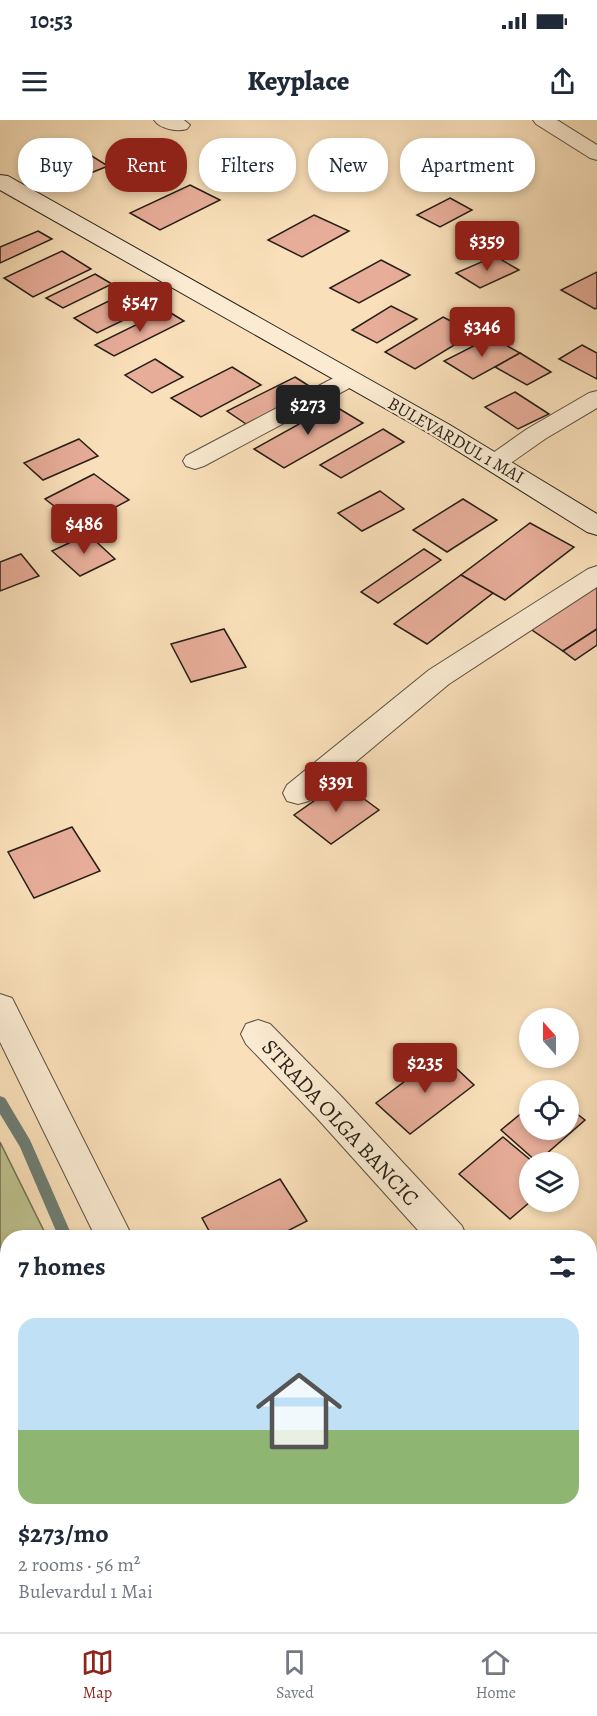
<!DOCTYPE html>
<meta charset="utf-8">
<style>
:root{--surface:#fff;--page:#f2f2f3;--text:#1f2937;--muted:#747a83;--line:#e0e1e3;--accent:#8f2418}
body{margin:0;font-family:Alegreya,serif;background:var(--page);color:var(--text);height:100vh;display:flex;flex-direction:column;font-size:22px;white-space:nowrap}
*{box-sizing:border-box;margin:0}
p{font-size:20px;color:var(--muted)}
.icon{flex:none;width:33px;height:33px;fill:none;stroke:currentColor;stroke-width:2;stroke-linecap:round;stroke-linejoin:round}
.map{position:relative;flex:1;overflow:hidden}
.details{position:absolute;left:0px;top:1110px;width:597px;height:402px;display:flex;flex-direction:column;background:var(--surface);border-radius:24px 24px 0 0;box-shadow:0 3px 9px #0003}
.details>*{flex:none}
.banner{position:absolute;left:18px;top:18px;width:561px;height:54px;display:flex;gap:12px}
.needle{width:39px;rotate:339deg}
.controls{position:absolute;left:519px;top:888px;display:grid;gap:12px}
.controls a{display:grid;place-items:center;width:60px;height:60px;border-radius:50%;background:var(--surface);box-shadow:0 3px 9px #0003;font-size:30px}
.price{position:absolute;translate:-50% -51px;padding:0 14px;border-radius:6px;background:var(--accent);color:#fff;font-size:20px;line-height:39px;filter:drop-shadow(0 2px 3px #0008)}
.price::after{content:'';position:absolute;left:50%;top:36px;width:18px;height:14px;margin-left:-9px;background:inherit;clip-path:polygon(0 0,100% 0,50% 100%)}
.price.on{background:#222;color:#fff}
ul{padding:0;list-style:none}
li{display:grid;align-content:center;gap:12px;height:318px;padding:0 18px}
li+li{border-top:2px solid var(--line)}
li span{display:grid;place-items:center;height:186px;border-radius:18px;color:#555}
li>.icon{margin-inline-start:auto}
span .icon{width:108px;height:108px;fill:#fffc;stroke-width:1}
li b{font-size:26px}
h2{display:flex;justify-content:space-between;align-items:center;height:72px;padding:0 18px;font-size:26px}
.chip{padding:0 21px;border-radius:24px;background:var(--surface);box-shadow:0 3px 9px #0003;font-size:21px;line-height:54px}
.chip.on{background:var(--accent);color:#fff}
.status{display:flex;justify-content:space-between;align-items:center;height:42px;padding:0 30px;background:var(--surface);direction:ltr}
.status svg{height:16px;fill:currentColor}
header{display:flex;justify-content:space-between;align-items:center;height:78px;padding:0 18px;background:var(--surface);font-size:27px;font-weight:800}
.tabs{display:flex;justify-content:space-around;align-items:center;height:84px;border-top:2px solid var(--line);background:var(--surface);font-size:16px;color:var(--muted)}
.tabs a{display:grid;justify-items:center;gap:3px}
.tabs .on{color:var(--accent)}
.map>svg:first-child{display:block}
.green{fill:#bec290;stroke:#727053;stroke-width:1.5}
.lines{fill:none;stroke-linecap:round;stroke-linejoin:round}
.stream{fill:#6e7e74;fill-rule:evenodd}
.building{fill:#e7ad99;stroke:#271f16;stroke-width:1.5}
.street-casing{stroke:#5c4f3f;stroke-width:2}
.secondary-casing{stroke:#271f16;stroke-width:2}
.street{fill:#fbebd2;fill-rule:evenodd}
.secondary{fill:#fbebd2;fill-rule:evenodd}
.labels{text-anchor:middle;stroke-width:4.5;stroke-linejoin:round;paint-order:stroke}
.far-street-label{font-size:18px;fill:#271f16;stroke:#fbebd2}
.street-label{font-size:22px;fill:#271f16;stroke:#fbebd2}
</style>
<div class="status"><b>10:53</b><svg viewBox="0 0 49 12"><path d="M0 12V9h3v3zM5 12V6h3v6zM10 12V3h3v9zM15 12V0h3v12zM26 1h20v11H26zM47 4h2v5h-2z"/></svg></div>
<header><svg class="icon" aria-label="menu" viewBox="0 0 24 24"><path d="M4 6h16M4 12h16M4 18h16"/></svg>Keyplace<svg class="icon" aria-label="share" viewBox="0 0 24 24"><path d="M12 15V3M7 8l5-5 5 5M5 13v7h14v-7"/></svg></header>
<div class="map">
<svg width="597" height="1512" viewBox="0 0 597 1512">
<rect width="100%" height="100%" fill="#f9e0ba"/>
<filter id="stains"><feTurbulence type="fractalNoise" baseFrequency=".00333" numOctaves="4"/><feColorMatrix values="0 0 0 0 .2 0 0 0 0 .09 0 0 0 0 .02 0 0 0 .5 -.17"/></filter>
<radialGradient id="worn" r=".72"><stop offset=".6" stop-color="#630" stop-opacity="0"/><stop offset="1" stop-color="#630" stop-opacity=".3"/></radialGradient>
<!-- green -->
<path class="green" d="M0 1022 47 1117 8 1118V1504L86 1505 85 1512H0Z"/>
<g class="lines">
<!-- stream -->
<g class="stream">
<path d="M0 976 5 978 30 1020 73 1118H59L20 1027 0 994Z"/>
<path d="M120 1504H136L137 1512H121Z"/>
</g>
</g>
<!-- building -->
<g class="building">
<path d="M87 33 108 46 66 63 45 50Z"/>
<path d="M190 65 220 80 160 110 130 93Z"/>
<path d="M450 78 472 90 440 107 417 95Z"/>
<path d="M314 95 349 111 302 137 268 120Z"/>
<path d="M38 111 52 119 0 143V127Z"/>
<path d="M62 131 91 149 33 177 4 158Z"/>
<path d="M495 136 519 150 480 168 456 153Z"/>
<path d="M381 140 410 155 359 183 330 168Z"/>
<path d="M597 152V188L595 189 561 170Z"/>
<path d="M95 154 112 164 63 188 46 178Z"/>
<path d="M129 171 153 186 97 213 74 198Z"/>
<path d="M391 186 417 199 377 223 352 210Z"/>
<path d="M166 190 184 201 114 236 95 225Z"/>
<path d="M443 197 474 213 415 249 385 232Z"/>
<path d="M491 217 520 233 473 259 444 241Z"/>
<path d="M582 225 597 233V259L559 239Z"/>
<path d="M520 233 551 252 527 265 495 247Z"/>
<path d="M155 239 183 257 152 273 125 255Z"/>
<path d="M232 247 261 265 201 297 171 278Z"/>
<path d="M295 257 317 271 249 306 227 291Z"/>
<path d="M515 272 549 294 518 309 485 287Z"/>
<path d="M333 285 363 303 284 348 254 329Z"/>
<path d="M383 309 404 322 341 358 320 345Z"/>
<path d="M79 319 98 336 43 360 24 343Z"/>
<path d="M94 354 129 380 80 406 45 379Z"/>
<path d="M380 371 404 389 362 411 338 393Z"/>
<path d="M463 379 497 400 447 432 413 410Z"/>
<path d="M530 403 574 427 505 480 461 455Z"/>
<path d="M88 414 115 439 80 456 52 431Z"/>
<path d="M424 429 441 440 378 483 361 472Z"/>
<path d="M21 434 39 456 0 471V442Z"/>
<path d="M461 455 493 473 427 524 394 504Z"/>
<path d="M597 465V509L563 531 529 508Z"/>
<path d="M224 509 246 547 191 562 171 524Z"/>
<path d="M597 509V525L575 540 563 531Z"/>
<path d="M341 662 379 690 331 724 294 695Z"/>
<path d="M72 707 100 751 34 778 8 732Z"/>
<path d="M441 934 474 965 410 1014 376 983Z"/>
<path d="M530 986V1010H568V987L585 1000 537 1042 501 1010Z"/>
<path d="M503 1017 533 1042H530V1082L510 1099 459 1054Z"/>
<path d="M280 1059 307 1101 274 1118H213L202 1098Z"/>
<path d="M597 1193V1227L590 1218V1199Z"/>
</g>
<g class="lines">
<defs>
<g id="street">
<path d="M154 0H184L190 5 187 9C177 12 160 9 154 0Z"/>
<path d="M533 0H557L597 25V40L590 38 536 4Z"/>
<path d="M349 252 357 254 361 259 357 264 204 346 195 349 186 346 183 341 186 336 341 254Z"/>
<path d="M597 271V288L545 319 505 347 496 350 487 347 484 342 487 337 527 309 589 273Z"/>
<path d="M597 446V467L449 564 309 681 298 684 287 681 283 673 287 665 429 550 588 449Z"/>
<path d="M0 874 12 878 133 1118H96L0 922Z"/>
<path d="M258 900 270 904 340 975 462 1106 467 1118H425L316 997 246 924 241 914 246 904Z"/>
<path d="M590 1271 597 1273V1320L590 1317Z"/>
<rect x="172" y="1504" width="44" height="8"/>
</g>
<path id="secondary" d="M0 55 8 56 450 305 597 394V415L587 412 432 315 0 70Z"/>
</defs>
<!-- street casing -->
<use href="#street" class="street-casing"/>
<!-- secondary casing -->
<use href="#secondary" class="secondary-casing"/>
<!-- street -->
<use href="#street" class="street"/>
<!-- secondary -->
<use href="#secondary" class="secondary"/>
</g>
<g class="labels">
<!-- far-street labels -->
<g class="far-street-label">
<text transform="translate(456 320) rotate(30)" y="6">BULEVARDUL 1 MAI</text>
</g>
<!-- street labels -->
<g class="street-label">
<text transform="translate(341 1002) rotate(47)" y="8">STRADA OLGA BANCIC</text>
</g>
</g>
<rect width="100%" height="100%" filter="url(#stains)"/>
<rect width="100%" height="100%" fill="url(#worn)"/>
</svg>
<div class="controls">
<a><svg class="needle" viewBox="-14 -14 28 28"><path d="M0-13l5 13h-10z" fill="#e53935"/><path d="M0 13l5-13h-10z" fill="#747a83"/></svg></a>
<a><svg class="icon" aria-label="locate" viewBox="0 0 24 24"><circle cx="12" cy="12" r="6"/><path d="M12 2v4M12 18v4M2 12h4M18 12h4"/></svg></a>
<a><svg class="icon" aria-label="layers" viewBox="0 0 24 24"><path d="M12 4l9 5-9 5-9-5zM3 14l9 5 9-5"/></svg></a>
</div>
<b class="price" style="left:487px;top:152px">$359</b>
<b class="price" style="left:140px;top:213px">$547</b>
<b class="price" style="left:482px;top:238px">$346</b>
<b class="price on" style="left:308px;top:316px">$273</b>
<b class="price" style="left:84px;top:435px">$486</b>
<b class="price" style="left:336px;top:693px">$391</b>
<b class="price" style="left:425px;top:974px">$235</b>
<div class="banner">
<a class="chip">Buy</a>
<a class="chip on">Rent</a>
<a class="chip">Filters</a>
<a class="chip">New</a>
<a class="chip">Apartment</a>
</div>
<section class="details">
<h2>7 homes<svg class="icon" aria-label="filters" viewBox="0 0 24 24"><path d="M4 7h16M4 17h16"/><circle cx="9" cy="7" r="2"/><circle cx="15" cy="17" r="2"/></svg></h2>
<ul>
<li><span style="background:linear-gradient(#bfe0f5 60%,#8fb573 0)"><svg class="icon" aria-label="home" viewBox="0 0 24 24"><path d="M3 11l9-7 9 7M6 9v11h12V9"/></svg></span><div><b>$273/mo</b><p>2 rooms · 56 m²</p><p>Bulevardul 1 Mai</p></div></li>
</ul>
</section>
</div>
<nav class="tabs">
<a class="on"><svg class="icon" aria-label="map" viewBox="0 0 24 24"><path d="M3 6l6-2 6 2 6-2v14l-6 2-6-2-6 2zM9 4v14M15 6v14"/></svg>Map</a>
<a><svg class="icon" aria-label="saved" viewBox="0 0 24 24"><path d="M7 4h10v16l-5-4-5 4z"/></svg>Saved</a>
<a><svg class="icon" aria-label="home" viewBox="0 0 24 24"><path d="M3 11l9-7 9 7M6 9v11h12V9"/></svg>Home</a>
</nav>
